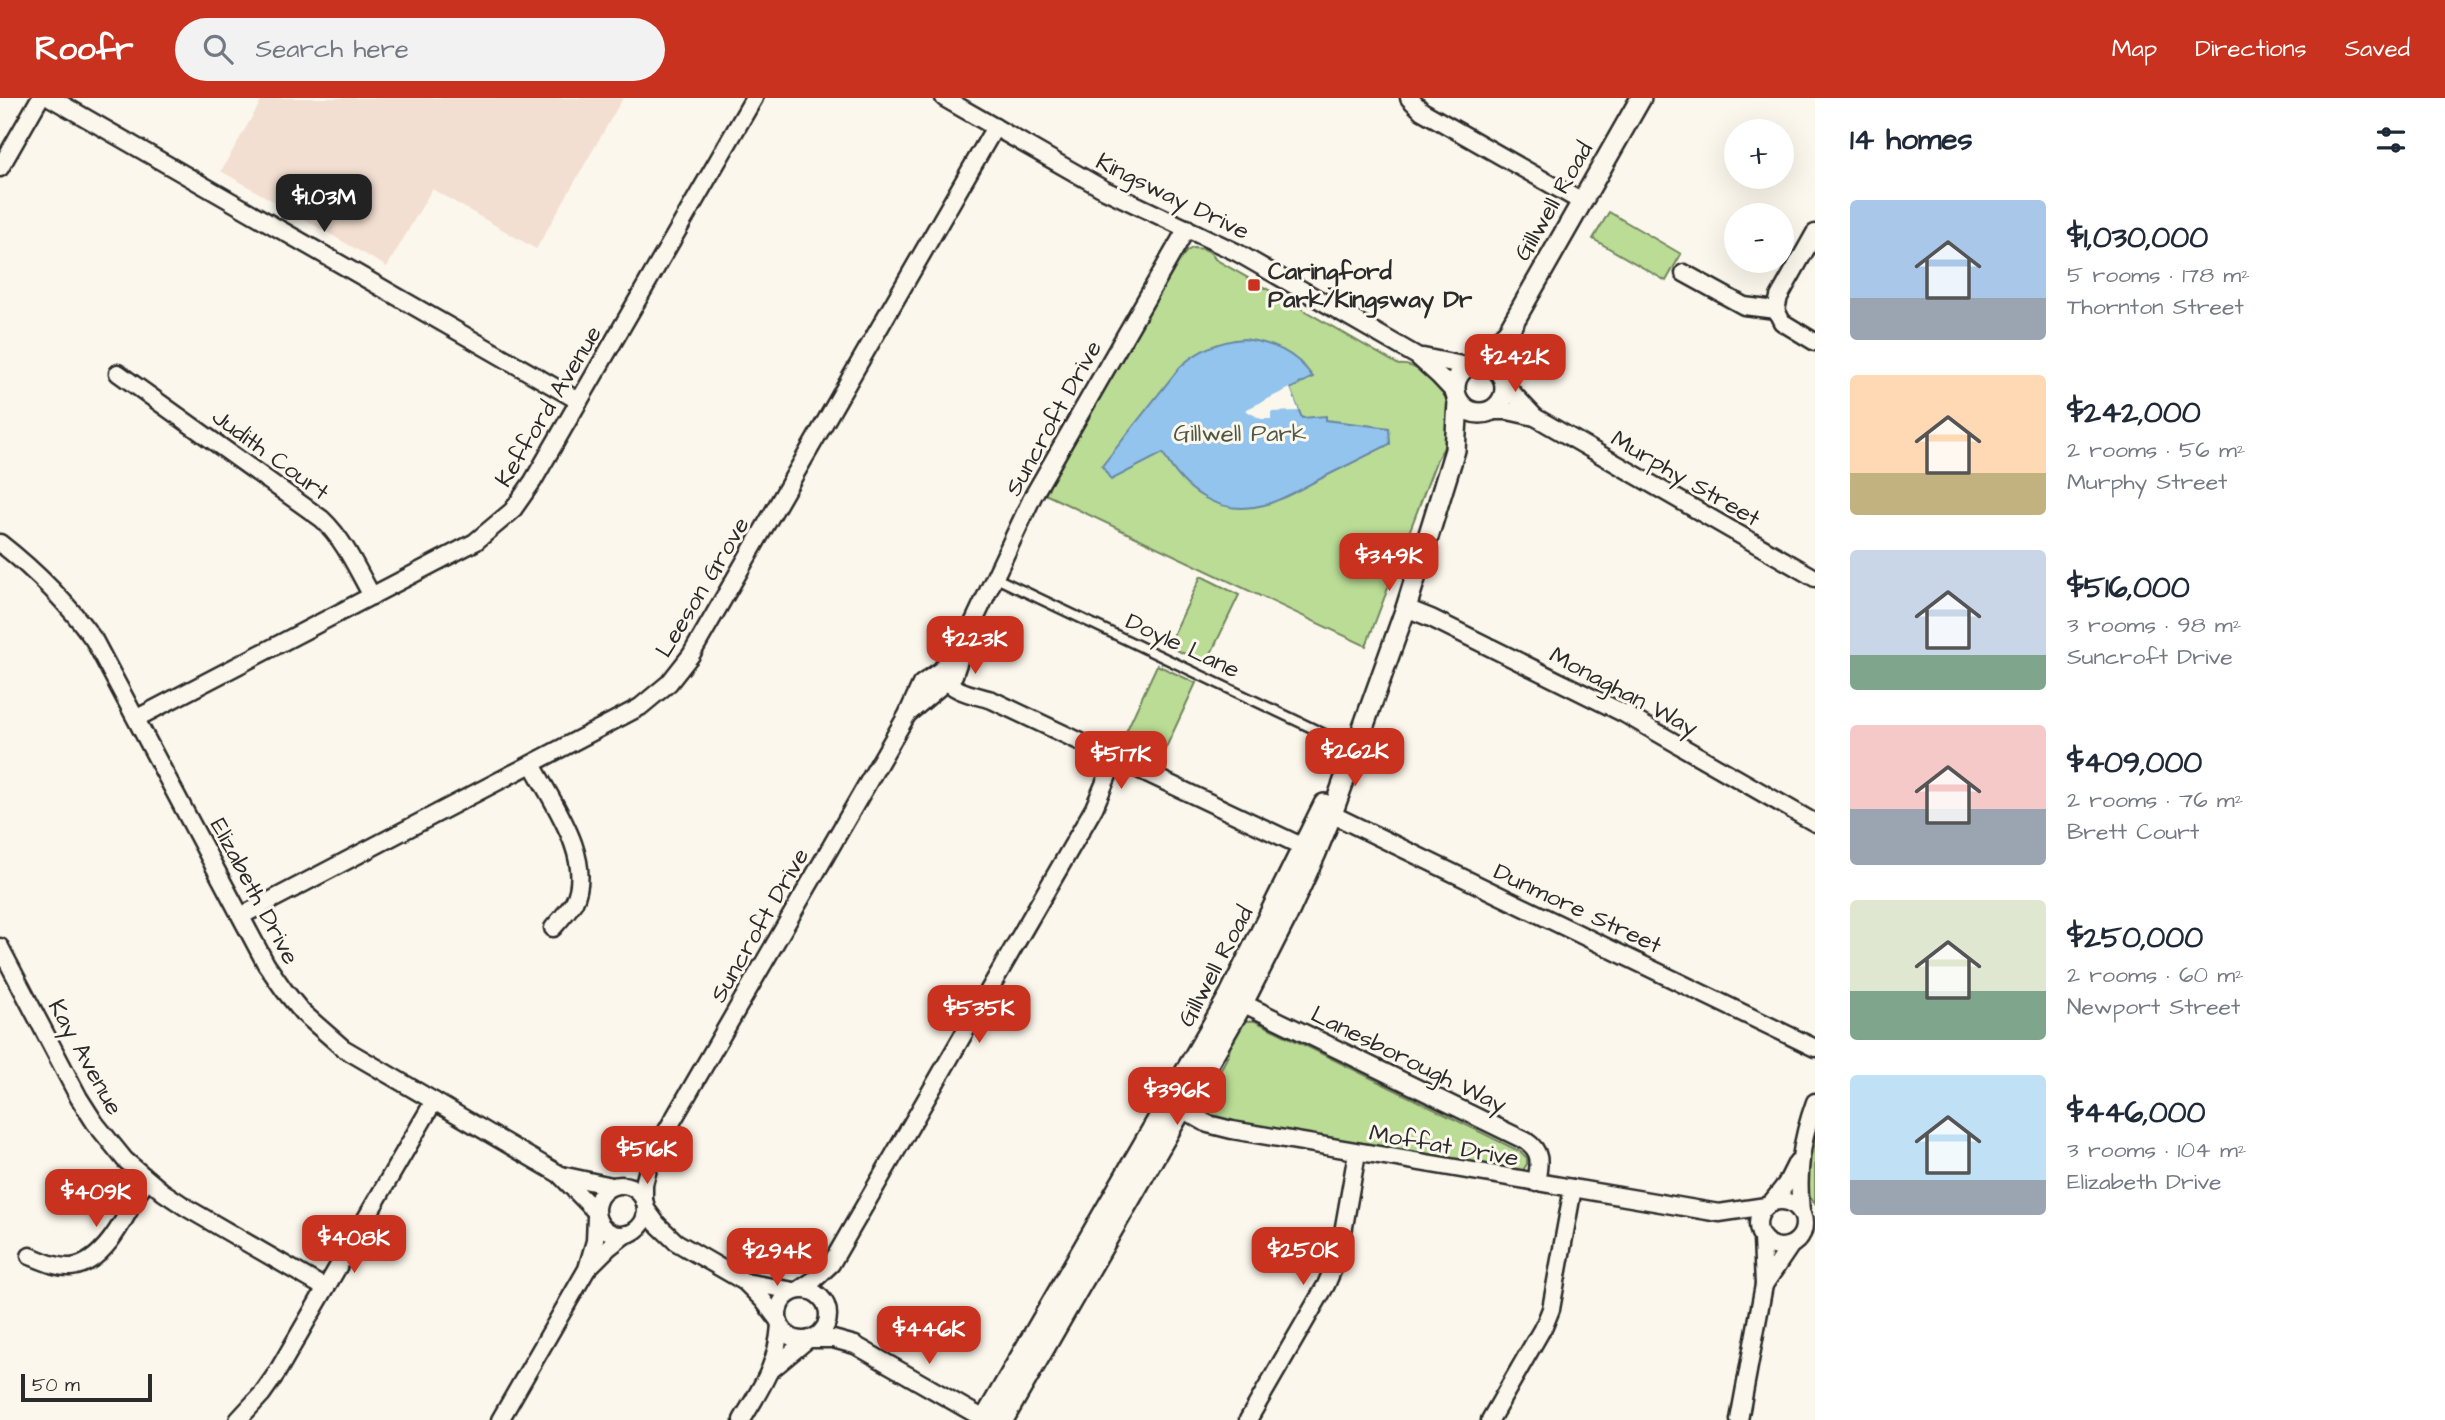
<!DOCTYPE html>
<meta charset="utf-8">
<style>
:root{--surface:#fff;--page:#f2f2f3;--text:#1f2937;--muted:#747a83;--accent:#c8321e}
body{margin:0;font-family:"Architects Daughter",sans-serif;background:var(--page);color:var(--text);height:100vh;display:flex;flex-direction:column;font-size:26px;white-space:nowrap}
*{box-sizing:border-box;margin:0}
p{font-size:23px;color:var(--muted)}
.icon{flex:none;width:38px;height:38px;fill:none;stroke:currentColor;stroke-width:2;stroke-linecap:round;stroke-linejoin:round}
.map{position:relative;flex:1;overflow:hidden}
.drawer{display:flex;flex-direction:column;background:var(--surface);width:630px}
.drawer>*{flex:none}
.buttons{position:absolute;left:1724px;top:21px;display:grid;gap:14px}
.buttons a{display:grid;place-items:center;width:70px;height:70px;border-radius:50%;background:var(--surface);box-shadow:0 7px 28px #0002;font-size:35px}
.scale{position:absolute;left:21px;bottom:18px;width:131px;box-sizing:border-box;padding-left:7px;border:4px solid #2b2b2b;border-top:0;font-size:19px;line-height:24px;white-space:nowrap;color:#2b2b2b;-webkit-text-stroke:5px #fbf7ec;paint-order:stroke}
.price{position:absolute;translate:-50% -60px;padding:0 16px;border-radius:14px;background:var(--accent);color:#fff;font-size:23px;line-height:46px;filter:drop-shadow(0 2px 4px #0008)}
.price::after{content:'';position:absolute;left:50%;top:42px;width:21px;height:16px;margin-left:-10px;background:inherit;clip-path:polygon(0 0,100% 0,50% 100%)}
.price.current{background:#222;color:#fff}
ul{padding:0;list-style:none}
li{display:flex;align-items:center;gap:21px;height:175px;padding:0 35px}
li span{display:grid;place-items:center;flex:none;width:196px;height:140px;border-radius:7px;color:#555}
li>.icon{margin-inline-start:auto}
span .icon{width:84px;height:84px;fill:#fffc;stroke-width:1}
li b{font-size:30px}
h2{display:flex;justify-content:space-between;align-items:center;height:84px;padding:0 35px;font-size:30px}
header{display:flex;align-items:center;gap:42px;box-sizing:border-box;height:98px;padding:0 35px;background:var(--accent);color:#fff}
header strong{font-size:33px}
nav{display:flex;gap:38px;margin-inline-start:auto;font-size:24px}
.search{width:490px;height:63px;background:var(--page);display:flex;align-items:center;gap:18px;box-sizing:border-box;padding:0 24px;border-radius:38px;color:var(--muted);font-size:26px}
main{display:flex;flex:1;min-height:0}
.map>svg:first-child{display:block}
.built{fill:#f2dfd1}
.green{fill:#badc95;stroke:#728460;stroke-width:2}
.water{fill:#92c4ee;stroke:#6987a0;stroke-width:2}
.pier{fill:#fbf7ec}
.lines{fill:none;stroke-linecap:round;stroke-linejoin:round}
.service-casing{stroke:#2b2b2b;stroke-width:13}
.minor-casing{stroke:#2b2b2b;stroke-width:21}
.tertiary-casing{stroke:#2b2b2b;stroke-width:24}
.service{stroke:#fbf7ec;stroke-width:8}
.minor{stroke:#fbf7ec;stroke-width:16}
.tertiary{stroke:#fbf7ec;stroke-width:19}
.poi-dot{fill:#c8321e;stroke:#fbf7ec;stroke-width:2.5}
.labels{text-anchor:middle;stroke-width:6;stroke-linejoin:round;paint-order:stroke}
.street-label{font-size:24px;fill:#2b2b2b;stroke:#fbf7ec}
.poi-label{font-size:24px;font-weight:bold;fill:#2b2b2b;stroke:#fbf7ec;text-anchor:start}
.park-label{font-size:24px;fill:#4f5746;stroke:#fbf7ec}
</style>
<header>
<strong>Roofr</strong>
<div class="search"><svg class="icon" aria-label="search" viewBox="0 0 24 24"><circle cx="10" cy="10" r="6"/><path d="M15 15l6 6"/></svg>Search here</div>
<nav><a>Map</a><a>Directions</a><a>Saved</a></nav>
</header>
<main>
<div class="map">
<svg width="1815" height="1322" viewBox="0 0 1815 1322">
<rect width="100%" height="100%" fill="#fbf7ec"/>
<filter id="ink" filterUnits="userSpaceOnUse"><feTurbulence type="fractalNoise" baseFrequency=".0143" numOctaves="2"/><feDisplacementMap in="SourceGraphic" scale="14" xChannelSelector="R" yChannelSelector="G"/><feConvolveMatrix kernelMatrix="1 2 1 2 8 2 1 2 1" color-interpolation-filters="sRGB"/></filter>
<g filter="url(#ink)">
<!-- built -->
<path class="built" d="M263 0H623L536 151 432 91 387 169 221 73Z"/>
<!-- green -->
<g class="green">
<path d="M1609 114 1681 156 1666 183 1593 141Z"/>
<path d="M1192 150C1203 150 1210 151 1215 161L1399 267C1409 266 1415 270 1424 275 1456 294 1456 334 1437 361L1366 548 1045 396 1179 162 1186 154Z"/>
<path d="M1201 478 1239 497 1206 566 1168 548Z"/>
<path d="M1157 567 1196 585 1163 656 1124 638Z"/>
<path d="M1243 923H1255L1521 1054 1527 1060V1066L1522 1074 1223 1024 1206 1017 1197 1002 1204 988 1216 980 1229 956 1231 939Z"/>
<path d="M1815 1034V1106L1803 1089Z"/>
</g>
<!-- water -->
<path class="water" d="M1244 241C1273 245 1295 254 1313 279L1290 291 1302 320 1326 318V322L1389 330 1390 346C1366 358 1342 370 1318 382 1300 391 1283 402 1264 407 1220 419 1183 393 1163 355L1111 382 1102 368 1180 269C1199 251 1219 243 1244 241Z"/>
<!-- pier -->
<path class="pier" d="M1290 290 1299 313 1271 314V321H1261L1245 312Z"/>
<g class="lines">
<defs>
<path id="service" d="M994 479 1354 650"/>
<g id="minor">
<path d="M51 0 579 303"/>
<path d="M944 0 1105 92 1238 155 1417 258 1439 278 1455 295"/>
<path d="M1409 0 1422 13 1582 104"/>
<path d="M0 70 40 0"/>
<path d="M1684 175 1744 208 1776 212"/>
<path d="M1776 212 1779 199 1815 135"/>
<path d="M1776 212 1782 224 1815 244"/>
<path d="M1423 259 1467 268"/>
<path d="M118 275 322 421C345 443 357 471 372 498"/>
<path d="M1505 287 1535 319 1815 480"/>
<path d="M1491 313H1508L1535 319"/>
<path d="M0 445C37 474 67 504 94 542L266 866 284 892 302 914 343 950 559 1076 595 1113"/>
<path d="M1406 510 1431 520 1623 615 1815 725"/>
<path d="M944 578C951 594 976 597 992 602L1314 754"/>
<path d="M909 615 954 577 968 536 1033 398 1187 130"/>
<path d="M137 620 475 444 512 413 533 383 754 0"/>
<path d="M532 666C551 703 595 761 574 804 568 813 560 822 553 830"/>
<path d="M1323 712 1815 950"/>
<path d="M241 818 640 609 669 585 691 557 995 29"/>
<path d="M0 849 79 1000 95 1025 125 1062 163 1094 187 1110 325 1190"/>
<path d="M1234 901 1526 1043C1543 1054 1539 1067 1536 1085"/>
<path d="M1173 1006 1208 1026 1232 1032 1719 1115 1766 1108"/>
<path d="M561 1077 612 1088"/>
<circle cx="621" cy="1112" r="25"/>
<circle cx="1781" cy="1126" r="23"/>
<path d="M644 1103V1086L651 1060 907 617 921 586 941 572 968 536"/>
<path d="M1771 1105 1786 1086 1797 1064"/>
<path d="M646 1111 657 1126 676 1144 745 1184 763 1202 778 1222"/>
<path d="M1801 1114C1797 1073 1801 1043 1815 1004"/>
<path d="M30 1158C43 1163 57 1170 71 1169 107 1166 130 1109 146 1081"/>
<path d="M589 1169 608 1150 626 1136"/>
<path d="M745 1184 794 1193"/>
<path d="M1764 1187 1791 1147"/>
<circle cx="803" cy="1217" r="25"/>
<path d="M799 1192 814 1182 831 1166 1094 710 1115 661"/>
<path d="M810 1241H833L855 1247 986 1322"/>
<path d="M771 1272 807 1242"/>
<path d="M238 1322 262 1296 276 1276 434 1003"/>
<path d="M500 1322 587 1171 595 1143 596 1119"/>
<path d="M742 1322C762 1288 777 1268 780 1227"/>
<path d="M1248 1322 1326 1187 1339 1157 1357 1055"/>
<path d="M1490 1322 1545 1226 1551 1211 1573 1090"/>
<path d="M1739 1322 1764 1187 1762 1140"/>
</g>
<g id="tertiary">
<circle cx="1480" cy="290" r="25"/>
<path d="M1477 265 1509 232 1641 0"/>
<path d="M984 1322 1229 898 1324 706"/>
<path d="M1003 1322 1243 905 1287 818 1316 755 1332 716 1406 510 1455 352 1458 304"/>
</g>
</defs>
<!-- service casing -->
<use href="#service" class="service-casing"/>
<!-- minor casing -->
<use href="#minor" class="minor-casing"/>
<!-- tertiary casing -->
<use href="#tertiary" class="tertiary-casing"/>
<!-- service -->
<use href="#service" class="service"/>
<!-- minor -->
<use href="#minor" class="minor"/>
<!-- tertiary -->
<use href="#tertiary" class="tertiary"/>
</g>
</g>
<!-- markers -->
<rect class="poi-dot" x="1247" y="180" width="14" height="14" rx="3.5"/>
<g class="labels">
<!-- street labels -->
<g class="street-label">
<text transform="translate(1173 98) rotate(26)" y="8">Kingsway Drive</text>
<text transform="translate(1553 103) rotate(-60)" y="8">Gillwell Road</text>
<text transform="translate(548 308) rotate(-59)" y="8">Kefford Avenue</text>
<text transform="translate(1053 320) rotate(-61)" y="8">Suncroft Drive</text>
<text transform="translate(271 356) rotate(36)" y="8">Judith Court</text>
<text transform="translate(1686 380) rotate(30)" y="8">Murphy Street</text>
<text transform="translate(702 489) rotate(-59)" y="8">Leeson Grove</text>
<text transform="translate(1183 547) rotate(25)" y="8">Doyle Lane</text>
<text transform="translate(1624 593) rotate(28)" y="8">Monaghan Way</text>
<text transform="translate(255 793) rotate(62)" y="8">Elizabeth Drive</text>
<text transform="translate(1578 810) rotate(25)" y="8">Dunmore Street</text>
<text transform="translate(759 827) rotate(-60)" y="8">Suncroft Drive</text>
<text transform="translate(1215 868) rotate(-62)" y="8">Gillwell Road</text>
<text transform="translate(86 959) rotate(61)" y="8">Kay Avenue</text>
<text transform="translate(1409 961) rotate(26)" y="8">Lanesborough Way</text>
<text transform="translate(1444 1047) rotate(10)" y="8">Moffat Drive</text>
</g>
<!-- poi labels -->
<g class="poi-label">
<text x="1268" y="181">Caringford<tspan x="1268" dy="28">Park/Kingsway Dr</tspan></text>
</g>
<!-- park labels -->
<g class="park-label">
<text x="1240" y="343">Gillwell Park</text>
</g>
</g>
</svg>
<div class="buttons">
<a>+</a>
<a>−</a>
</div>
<div class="scale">50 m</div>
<b class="price current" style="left:324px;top:136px">$1.03M</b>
<b class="price" style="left:1515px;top:296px">$242K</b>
<b class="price" style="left:1389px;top:495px">$349K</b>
<b class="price" style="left:975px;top:578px">$223K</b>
<b class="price" style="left:1355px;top:690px">$262K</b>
<b class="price" style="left:1121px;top:693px">$517K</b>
<b class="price" style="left:979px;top:947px">$535K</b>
<b class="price" style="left:1177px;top:1029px">$396K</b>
<b class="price" style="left:647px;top:1088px">$516K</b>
<b class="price" style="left:96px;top:1131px">$409K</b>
<b class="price" style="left:354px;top:1177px">$408K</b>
<b class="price" style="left:1303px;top:1189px">$250K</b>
<b class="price" style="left:777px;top:1190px">$294K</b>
<b class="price" style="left:929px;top:1268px">$446K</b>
</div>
<section class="drawer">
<h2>14 homes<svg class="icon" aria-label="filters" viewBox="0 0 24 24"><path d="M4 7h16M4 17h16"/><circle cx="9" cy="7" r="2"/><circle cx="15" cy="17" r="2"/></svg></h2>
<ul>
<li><span style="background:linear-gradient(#a9c7e8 70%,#9aa5b1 0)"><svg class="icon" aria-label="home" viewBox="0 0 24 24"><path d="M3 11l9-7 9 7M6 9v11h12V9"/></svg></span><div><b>$1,030,000</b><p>5 rooms · 178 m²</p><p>Thornton Street</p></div></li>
<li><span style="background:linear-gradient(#ffd9b3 70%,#c2b280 0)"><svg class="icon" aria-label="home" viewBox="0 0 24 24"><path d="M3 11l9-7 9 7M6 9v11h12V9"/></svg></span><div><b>$242,000</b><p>2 rooms · 56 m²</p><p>Murphy Street</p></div></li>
<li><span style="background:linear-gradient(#c9d6e8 75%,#7fa58c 0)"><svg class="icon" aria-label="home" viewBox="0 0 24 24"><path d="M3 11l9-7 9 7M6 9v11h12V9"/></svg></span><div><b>$516,000</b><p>3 rooms · 98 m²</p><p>Suncroft Drive</p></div></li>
<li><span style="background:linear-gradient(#f6c9c9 60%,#9aa5b1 0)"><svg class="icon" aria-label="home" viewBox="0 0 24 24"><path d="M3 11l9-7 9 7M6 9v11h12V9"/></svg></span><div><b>$409,000</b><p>2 rooms · 76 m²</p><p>Brett Court</p></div></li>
<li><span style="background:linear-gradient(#dfe7d0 65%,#7fa58c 0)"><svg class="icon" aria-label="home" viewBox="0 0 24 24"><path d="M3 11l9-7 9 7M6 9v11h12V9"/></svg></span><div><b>$250,000</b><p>2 rooms · 60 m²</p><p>Newport Street</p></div></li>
<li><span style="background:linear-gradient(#bfe0f5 75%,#9aa5b1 0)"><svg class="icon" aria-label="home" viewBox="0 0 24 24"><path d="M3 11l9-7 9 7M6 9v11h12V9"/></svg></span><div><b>$446,000</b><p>3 rooms · 104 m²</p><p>Elizabeth Drive</p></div></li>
</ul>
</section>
</main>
